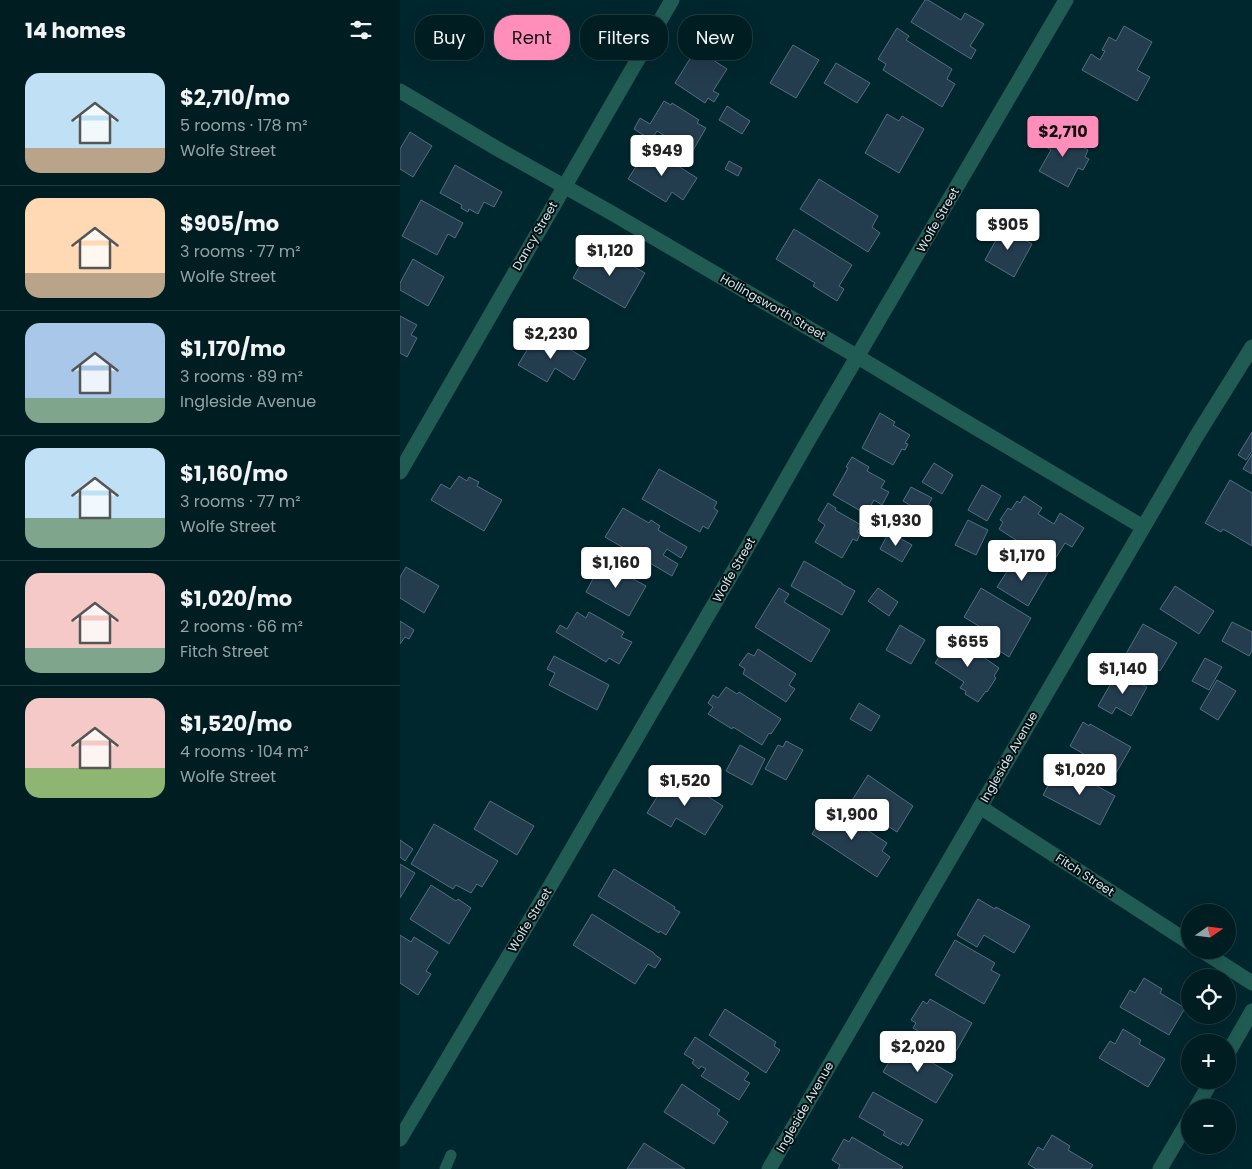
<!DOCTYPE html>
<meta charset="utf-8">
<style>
:root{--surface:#001d22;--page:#0a262a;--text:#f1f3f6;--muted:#95a2a5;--line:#223b40;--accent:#ff8eba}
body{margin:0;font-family:Poppins,sans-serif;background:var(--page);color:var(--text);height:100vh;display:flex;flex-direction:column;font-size:19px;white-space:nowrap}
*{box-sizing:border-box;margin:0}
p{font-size:16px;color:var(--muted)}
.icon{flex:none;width:28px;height:28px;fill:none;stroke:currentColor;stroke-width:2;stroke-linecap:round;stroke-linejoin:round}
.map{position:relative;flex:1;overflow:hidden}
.drawer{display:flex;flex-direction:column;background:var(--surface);width:400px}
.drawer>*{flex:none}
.hud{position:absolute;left:15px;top:15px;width:475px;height:45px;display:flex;gap:10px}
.needle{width:32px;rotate:76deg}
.controls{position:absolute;left:781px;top:904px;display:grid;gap:10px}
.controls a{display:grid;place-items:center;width:55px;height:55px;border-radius:50%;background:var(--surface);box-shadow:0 5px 20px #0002,0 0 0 1px var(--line);font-size:25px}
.price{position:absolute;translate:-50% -42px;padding:0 11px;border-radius:5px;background:#fff;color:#222;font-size:16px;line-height:32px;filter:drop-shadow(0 1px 2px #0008)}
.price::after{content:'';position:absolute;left:50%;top:30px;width:15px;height:11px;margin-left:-8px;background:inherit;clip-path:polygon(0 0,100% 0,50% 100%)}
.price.selected{background:var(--accent);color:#111}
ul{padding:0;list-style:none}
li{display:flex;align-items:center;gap:15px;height:125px;padding:0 25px}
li+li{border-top:1px solid var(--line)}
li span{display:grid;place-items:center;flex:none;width:140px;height:100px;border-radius:15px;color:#555}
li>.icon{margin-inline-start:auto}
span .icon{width:60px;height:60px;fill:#fffc;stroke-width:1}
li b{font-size:21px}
h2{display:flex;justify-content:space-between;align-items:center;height:60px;padding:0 25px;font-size:21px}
.tag{padding:0 18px;border-radius:20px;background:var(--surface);box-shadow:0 5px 20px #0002,0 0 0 1px var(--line);font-size:18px;line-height:45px}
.tag.selected{background:var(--accent);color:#111}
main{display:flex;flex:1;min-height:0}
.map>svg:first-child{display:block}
.building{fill:#233c4e;stroke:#536e82}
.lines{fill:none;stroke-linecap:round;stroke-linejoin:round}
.service{stroke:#205c54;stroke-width:11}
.minor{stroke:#205c54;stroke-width:15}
.labels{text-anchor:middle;stroke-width:4;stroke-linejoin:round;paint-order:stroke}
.street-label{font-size:12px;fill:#d4e8ed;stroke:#020e11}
</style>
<main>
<section class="drawer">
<h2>14 homes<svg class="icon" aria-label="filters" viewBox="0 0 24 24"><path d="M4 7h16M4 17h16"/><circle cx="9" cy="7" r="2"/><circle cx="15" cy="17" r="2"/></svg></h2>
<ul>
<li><span style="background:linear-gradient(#bfe0f5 75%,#b9a48a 0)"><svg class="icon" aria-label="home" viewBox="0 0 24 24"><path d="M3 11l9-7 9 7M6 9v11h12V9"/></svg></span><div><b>$2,710/mo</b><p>5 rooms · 178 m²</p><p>Wolfe Street</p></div></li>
<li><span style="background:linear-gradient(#ffd9b3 75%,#b9a48a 0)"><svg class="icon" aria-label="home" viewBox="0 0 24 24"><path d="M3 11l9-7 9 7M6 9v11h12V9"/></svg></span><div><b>$905/mo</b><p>3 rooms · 77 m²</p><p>Wolfe Street</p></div></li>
<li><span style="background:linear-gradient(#a9c7e8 75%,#7fa58c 0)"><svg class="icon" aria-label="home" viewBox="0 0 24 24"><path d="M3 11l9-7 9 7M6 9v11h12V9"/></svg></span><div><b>$1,170/mo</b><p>3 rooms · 89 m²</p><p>Ingleside Avenue</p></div></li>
<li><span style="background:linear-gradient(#bfe0f5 70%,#7fa58c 0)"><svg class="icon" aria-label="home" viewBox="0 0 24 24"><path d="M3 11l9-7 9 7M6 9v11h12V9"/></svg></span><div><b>$1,160/mo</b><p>3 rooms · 77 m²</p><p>Wolfe Street</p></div></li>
<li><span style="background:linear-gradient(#f6c9c9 75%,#7fa58c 0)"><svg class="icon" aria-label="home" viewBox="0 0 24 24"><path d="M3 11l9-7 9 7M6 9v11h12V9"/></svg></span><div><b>$1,020/mo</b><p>2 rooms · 66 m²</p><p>Fitch Street</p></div></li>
<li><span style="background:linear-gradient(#f6c9c9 70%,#8fb573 0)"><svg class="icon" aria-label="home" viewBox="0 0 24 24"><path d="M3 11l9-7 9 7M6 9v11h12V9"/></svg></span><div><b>$1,520/mo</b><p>4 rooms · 104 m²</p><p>Wolfe Street</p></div></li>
</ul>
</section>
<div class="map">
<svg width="852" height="1169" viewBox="0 0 852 1169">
<rect width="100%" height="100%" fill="#00272e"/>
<!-- building -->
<g class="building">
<path d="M525 0H528L561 20 565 13 584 24 570 46 576 50 571 59 511 22Z"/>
<path d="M724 26 752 42 737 70 750 77 737 101 682 70 691 54 700 60 705 51 702 50 709 37 716 41Z"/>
<path d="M497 28 509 36 506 40 552 69 547 79 555 84 542 107 483 70 486 64 478 59Z"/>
<path d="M393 45 419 60 396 98 370 83Z"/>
<path d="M296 49 327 69 313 91 319 94 314 102 308 98 305 103 275 83Z"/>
<path d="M436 63 470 83 457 103 424 83Z"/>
<path d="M264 101 271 105 272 103 299 120 297 123 306 128 292 152 257 131 251 140 234 129 240 118 250 124Z"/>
<path d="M327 106 350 121 342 134 319 120Z"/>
<path d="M487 114 499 121 502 116 524 129 499 173 465 153Z"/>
<path d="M652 129 688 150 685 157 689 159 683 170 678 168 668 187 639 171 651 150 643 145Z"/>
<path d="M10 132 32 146 13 177 0 169V149Z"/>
<path d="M247 149 260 157 257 162 263 165 267 159 297 178 283 200 272 192 266 202 228 179Z"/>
<path d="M329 161 342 168 338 176 325 169Z"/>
<path d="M55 165 102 192 94 207 84 202 78 214 69 209 68 212 61 208 62 205 40 193Z"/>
<path d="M419 179 478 216 472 227 480 233 468 252 400 209Z"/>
<path d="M21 200 63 223 55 238 48 234 37 255 2 236Z"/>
<path d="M597 224 632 244 614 277 585 260 596 240 590 236Z"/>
<path d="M394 229 452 265 439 286 444 289 437 301 413 286 415 283 376 259Z"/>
<path d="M199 247 245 273 225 308 173 278 182 262 189 265Z"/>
<path d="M13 259 44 277 28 306 0 290V283Z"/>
<path d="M0 316 17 325 11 335 17 338 7 357 0 353Z"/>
<path d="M144 334 186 359 174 380 155 368 147 382 118 365 130 345 136 349Z"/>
<path d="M480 413 495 422 493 425 510 435 505 443 508 444 505 450 502 449 493 465 462 448Z"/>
<path d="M852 432V451L846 460 838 455Z"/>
<path d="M852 454V474L843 469Z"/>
<path d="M452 457 469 467 467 471 485 481 481 488 489 492 482 505 474 500 466 514 433 495 448 468 446 467Z"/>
<path d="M534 463 553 475 542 494 522 482Z"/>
<path d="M259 469 317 502 314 508 318 511 308 529 303 526 300 532 242 499Z"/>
<path d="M59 476 67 481 69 477 79 482 77 486 102 500 84 531 31 500 41 484 50 489Z"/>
<path d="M830 480 852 493V546L823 529 821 532 805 523Z"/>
<path d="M582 485 601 496 587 521 568 510Z"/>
<path d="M511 487 532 498 524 513 503 501Z"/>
<path d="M624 496 642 508 638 514 654 524 660 513 684 528 672 547 665 543 655 559 645 552 642 557 599 529 603 522 600 520 608 508 611 510 617 501 620 503Z"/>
<path d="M428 503 436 508 435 510 461 525 457 532 460 534 457 541 453 539 442 558 415 542 425 525 418 520Z"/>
<path d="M223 508 249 523 251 520 260 526 258 530 287 547 281 558 267 549 263 555 278 564 272 576 243 559 238 567 224 559 229 551 205 537Z"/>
<path d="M568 520 588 530 576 555 555 545Z"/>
<path d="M489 532 512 545 502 562 480 549Z"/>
<path d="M404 561 442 583V584L455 591 442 615 391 586Z"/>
<path d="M609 561 613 563 614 561 631 571 635 564 648 572 628 606 597 587 608 570 604 568Z"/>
<path d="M202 562 246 586 229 616 186 592Z"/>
<path d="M6 567 39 586 24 613 0 598V577Z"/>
<path d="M775 586 814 611 799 634 760 609Z"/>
<path d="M379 588 389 594 384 602 430 630 411 662 355 627Z"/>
<path d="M478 588 498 602 489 616 468 601Z"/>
<path d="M581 588 631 618 609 657 587 643 592 634 564 617Z"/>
<path d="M177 612 186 618 189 612 224 632 221 637 232 642 219 664 209 658 206 662 156 632 160 625 167 629Z"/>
<path d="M0 621 14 630 9 639 5 637 0 644Z"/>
<path d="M832 622 852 632V651L849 656 822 641Z"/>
<path d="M743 624 777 643 760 671 746 663 742 670 723 659Z"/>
<path d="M500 625 525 640 511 664 486 650Z"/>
<path d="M553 636 599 668 594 676 596 678 587 692 586 691 578 702 565 694 566 691 560 688 564 682 535 663Z"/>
<path d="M358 649 396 674 389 685 395 689 386 702 343 674 345 669 339 665 348 653 354 656Z"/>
<path d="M154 656 209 685 197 710 149 685 155 673 147 669Z"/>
<path d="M805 658 822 667 809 690 792 681Z"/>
<path d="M718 671 747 687 731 716 716 707 712 714 698 706Z"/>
<path d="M817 680 836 691 818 720 800 709Z"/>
<path d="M326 687 337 694 339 692 381 719 371 734 369 733 362 745 333 727 332 729 308 714 313 707 308 703 313 695 318 698Z"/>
<path d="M459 703 480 716 471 731 450 719Z"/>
<path d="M683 722 689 726 690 724 731 747 716 773 670 746Z"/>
<path d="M386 741 403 750 386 780 365 769 378 745 383 747Z"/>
<path d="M340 745 365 759 352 785 326 771Z"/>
<path d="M667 769 715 796 700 825 643 795 653 777 660 781Z"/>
<path d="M468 775 513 806 497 832 451 802Z"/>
<path d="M280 779 323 806 305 835 276 818 271 827 247 813 267 781 275 786Z"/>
<path d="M90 801 134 826 117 855 74 829Z"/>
<path d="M430 806 487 843 482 851 490 857 477 877 412 834Z"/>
<path d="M34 824 98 861 82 887 77 884 71 893 56 885 53 889 11 864Z"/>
<path d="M0 840 13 849 5 861 0 857Z"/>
<path d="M0 864 15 873 0 898Z"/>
<path d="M214 869 275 907 274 909 280 912 266 935 260 931 259 933 198 896Z"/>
<path d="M31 885 56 901 58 899 71 908 49 944 10 919Z"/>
<path d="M578 899 595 909 596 907 630 926 614 953 584 935 577 947 557 935Z"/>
<path d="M192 914 254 953V954L261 959 255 968 248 964 235 984 173 945Z"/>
<path d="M0 935 11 942 14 937 38 952 26 971 31 974 18 995 0 983Z"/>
<path d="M555 940 595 963 591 970 600 975 584 1004 535 975Z"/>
<path d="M744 978 762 989 760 993 785 1008 769 1035 720 1007 730 990 735 993Z"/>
<path d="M530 999 572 1023 555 1053 513 1028 516 1023 511 1020 523 1001 527 1004Z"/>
<path d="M325 1009 376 1042 374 1046 380 1050 366 1073 309 1035Z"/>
<path d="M723 1029 741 1040 739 1044 765 1059 748 1087 699 1058 710 1041 715 1044Z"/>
<path d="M295 1037 349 1073 344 1080 350 1083 339 1100 301 1076 306 1069 301 1066 299 1069 292 1063 294 1060 284 1054Z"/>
<path d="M500 1044 553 1075 536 1103 483 1072Z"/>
<path d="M282 1084 320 1110 317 1114 328 1122 314 1144 264 1112Z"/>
<path d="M473 1092 523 1120 508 1146 502 1142 501 1145 483 1135 485 1132 459 1117Z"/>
<path d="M652 1135 670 1146 668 1150 693 1165 690 1169H636L628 1164 638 1147 643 1150Z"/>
<path d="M452 1137 503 1167 501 1169H438L440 1165 432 1160 444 1139 449 1142Z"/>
<path d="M244 1143 285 1169H227Z"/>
</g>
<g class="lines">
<!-- service -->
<path class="service" d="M45 1169 51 1155"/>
<!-- minor -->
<g class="minor">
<path d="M0 91 96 148 210 212 458 357 551 413 743 527"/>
<path d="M0 472 272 0"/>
<path d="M580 807 790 943"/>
<path d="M801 950 852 983"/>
<path d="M828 1053 852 1011"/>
<path d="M796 1108 812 1080"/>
<path d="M0 1139 149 888 344 553 409 439 666 0"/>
<path d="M369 1169 796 437 852 347"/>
<path d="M760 1169 790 1118"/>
</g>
</g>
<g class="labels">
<!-- street labels -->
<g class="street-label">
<text transform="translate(538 220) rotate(-60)" y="4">Wolfe Street</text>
<text transform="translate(135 236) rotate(-60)" y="4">Dancy Street</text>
<text transform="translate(373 307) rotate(30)" y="4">Hollingsworth Street</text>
<text transform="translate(334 570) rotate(-60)" y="4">Wolfe Street</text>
<text transform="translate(609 757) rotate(-60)" y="4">Ingleside Avenue</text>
<text transform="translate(685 875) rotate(33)" y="4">Fitch Street</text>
<text transform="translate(130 920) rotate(-59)" y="4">Wolfe Street</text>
<text transform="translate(405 1107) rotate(-60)" y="4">Ingleside Avenue</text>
</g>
</g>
</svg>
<div class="controls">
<a><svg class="needle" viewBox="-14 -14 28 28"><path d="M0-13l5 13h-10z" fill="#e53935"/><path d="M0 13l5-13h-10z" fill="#95a2a5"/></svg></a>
<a><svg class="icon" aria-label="locate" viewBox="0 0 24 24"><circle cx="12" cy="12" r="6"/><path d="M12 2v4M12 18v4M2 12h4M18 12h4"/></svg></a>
<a>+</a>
<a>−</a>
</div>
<b class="price selected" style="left:663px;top:158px">$2,710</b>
<b class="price" style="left:262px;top:177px">$949</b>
<b class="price" style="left:608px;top:251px">$905</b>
<b class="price" style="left:210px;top:277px">$1,120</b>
<b class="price" style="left:151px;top:360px">$2,230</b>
<b class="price" style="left:496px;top:547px">$1,930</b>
<b class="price" style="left:622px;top:582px">$1,170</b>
<b class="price" style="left:216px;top:589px">$1,160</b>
<b class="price" style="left:568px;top:668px">$655</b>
<b class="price" style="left:723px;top:695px">$1,140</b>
<b class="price" style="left:680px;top:796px">$1,020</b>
<b class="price" style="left:285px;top:807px">$1,520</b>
<b class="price" style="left:452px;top:841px">$1,900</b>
<b class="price" style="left:518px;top:1073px">$2,020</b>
<div class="hud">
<a class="tag">Buy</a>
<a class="tag selected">Rent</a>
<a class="tag">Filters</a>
<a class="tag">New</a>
</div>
</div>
</main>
